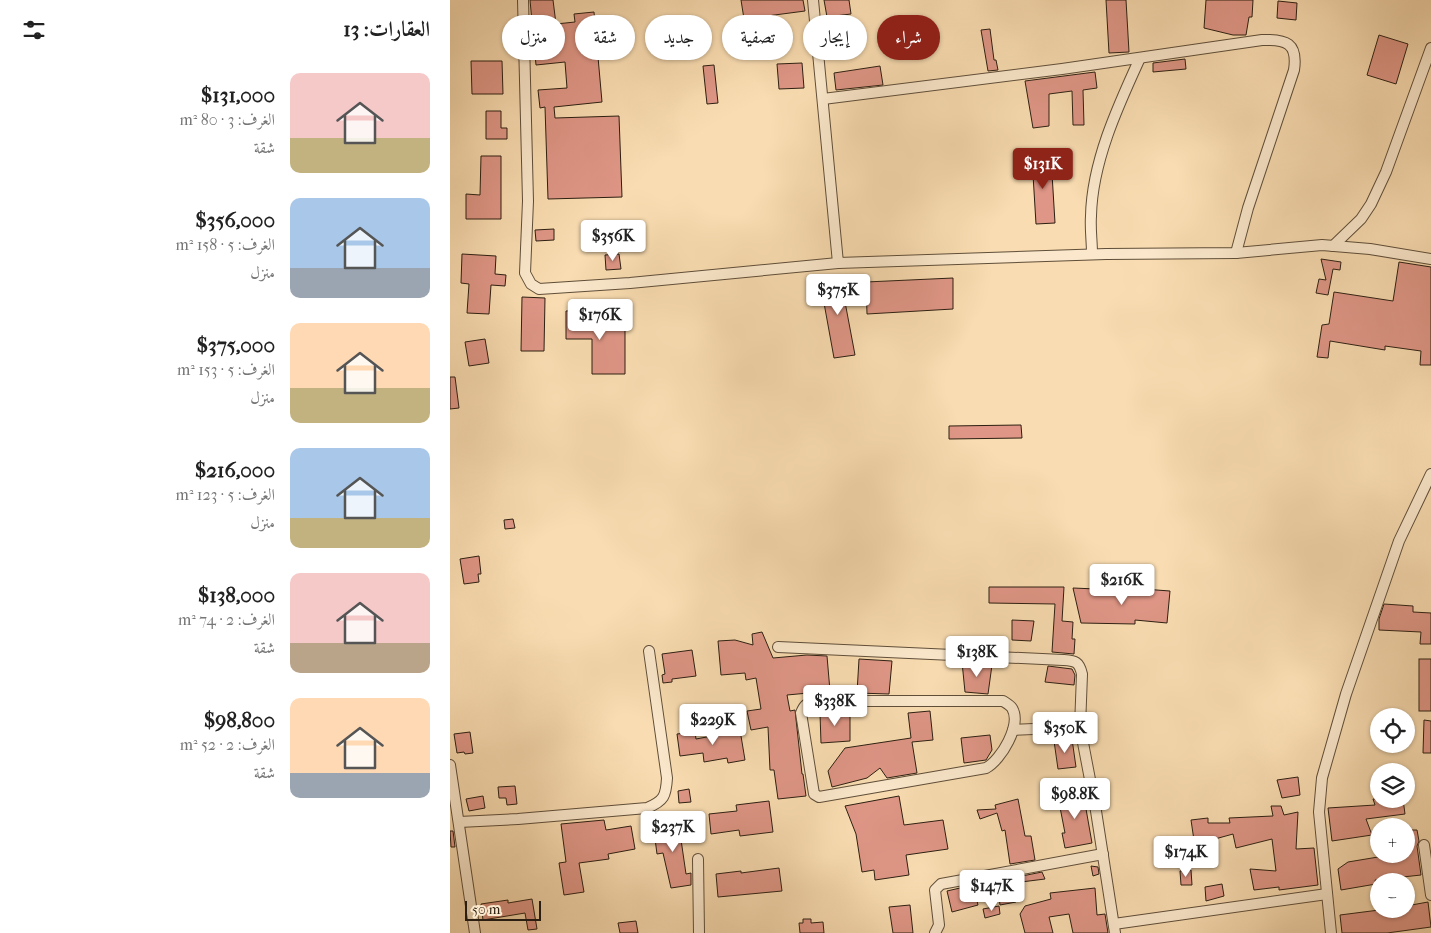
<!DOCTYPE html>
<html lang="ar">
<meta charset="utf-8">
<style>
:root{--surface:#fff;--page:#f6f6f6;--text:#222;--muted:#767676;--accent:#8f2418}
body{margin:0;font-family:"IM FELL French Canon",Amiri,serif;background:var(--page);color:var(--text);direction:rtl;height:100vh;display:flex;flex-direction:column;font-size:19px;white-space:nowrap}
*{box-sizing:border-box;margin:0}
p{font-size:16px;color:var(--muted)}
.icon{flex:none;width:28px;height:28px;fill:none;stroke:currentColor;stroke-width:2;stroke-linecap:round;stroke-linejoin:round}
.map{position:relative;flex:1;overflow:hidden;direction:ltr}
.details{display:flex;flex-direction:column;background:var(--surface);width:450px}
.details>*{flex:none}
.banner{position:absolute;left:15px;top:15px;width:475px;height:45px;direction:rtl;display:flex;gap:10px}
.tools{position:absolute;left:920px;top:708px;display:grid;gap:10px}
.tools a{display:grid;place-items:center;width:45px;height:45px;border-radius:50%;background:var(--surface);box-shadow:0 1px 4px #0004;font-size:25px}
.scale{position:absolute;left:15px;bottom:12px;width:76px;box-sizing:border-box;padding-left:5px;border:2px solid #2c1f11;border-top:0;font-size:14px;line-height:18px;white-space:nowrap;color:#2c1f11;-webkit-text-stroke:4px #fbe8cc;paint-order:stroke}
.price{position:absolute;translate:-50% -42px;padding:0 11px;border-radius:5px;background:#fff;color:#222;font-size:16px;line-height:32px;filter:drop-shadow(0 1px 2px #0008)}
.price::after{content:'';position:absolute;left:50%;top:30px;width:15px;height:11px;margin-left:-8px;background:inherit;clip-path:polygon(0 0,100% 0,50% 100%)}
.price.current{background:var(--accent);color:#fff}
ul{padding:0;list-style:none}
li{display:flex;align-items:center;gap:15px;height:125px;padding:0 20px}
li span{display:grid;place-items:center;flex:none;width:140px;height:100px;border-radius:10px;color:#555}
li>.icon{margin-inline-start:auto}
span .icon{width:60px;height:60px;fill:#fffc;stroke-width:1}
li b{font-size:21px}
h2{display:flex;justify-content:space-between;align-items:center;height:60px;padding:0 20px;font-size:21px}
.chip{padding:0 18px;border-radius:22px;background:var(--surface);box-shadow:0 1px 4px #0004;font-size:18px;line-height:45px}
.chip.current{background:var(--accent);color:#fff}
main{display:flex;flex:1;min-height:0}
.map>svg:first-child{display:block}
.building{fill:#df9686;stroke:#2c1f11}
.lines{fill:none;stroke-linecap:round;stroke-linejoin:round}
.minor-casing{stroke:#5f4e39;stroke-width:12}
.minor{stroke:#fbe8cc;stroke-width:10}
</style>
<main>
<div class="map">
<svg width="981" height="933" viewBox="0 0 981 933">
<rect width="100%" height="100%" fill="#f9dcb1"/>
<filter id="stains"><feTurbulence type="fractalNoise" baseFrequency=".004" numOctaves="4"/><feColorMatrix values="0 0 0 0 .2 0 0 0 0 .09 0 0 0 0 .02 0 0 0 .5 -.17"/></filter>
<radialGradient id="worn" r=".72"><stop offset=".6" stop-color="#630" stop-opacity="0"/><stop offset="1" stop-color="#630" stop-opacity=".3"/></radialGradient>
<!-- building -->
<g class="building">
<path d="M80 0H103L106 24 125 22 124 14 144 12 152 102 104 107 105 118 169 116 172 197 98 199 95 107 90 108 88 90 117 88 115 62 86 65Z"/>
<path d="M291 0H353L355 11 294 19Z"/>
<path d="M374 0H399L401 14 377 17Z"/>
<path d="M656 0H676L679 52 659 53Z"/>
<path d="M756 0H803L802 17H799L796 35H783L754 28Z"/>
<path d="M828 1 847 3 846 20 827 18Z"/>
<path d="M540 29 544 60H546L548 70 538 71 531 30Z"/>
<path d="M929 35 958 44 946 84 917 75Z"/>
<path d="M735 59 736 69 703 72V63Z"/>
<path d="M21 61H52L53 94H22Z"/>
<path d="M352 63 354 88 329 89 327 64Z"/>
<path d="M264 65 268 103 257 104 253 66Z"/>
<path d="M430 66 433 85 386 90 384 73Z"/>
<path d="M645 72 647 88 633 90 634 125H623L622 91 599 94V126L583 128 575 81Z"/>
<path d="M36 111H51V128H57V139H36Z"/>
<path d="M31 156H51V219H16V194L30 195Z"/>
<path d="M601 157 605 223 586 224 582 158Z"/>
<path d="M104 229V240L86 241 85 230Z"/>
<path d="M12 254 46 256 45 274 56 275 55 286 41 285 39 314 17 313 19 284 11 283Z"/>
<path d="M169 254 171 269 156 270 155 255Z"/>
<path d="M871 259 891 262 890 270 883 269 878 295 866 293 869 279 876 280Z"/>
<path d="M949 262 981 267V365H970L971 351 935 346V350L880 341 878 358 867 357 872 325 879 324 884 292 943 301Z"/>
<path d="M400 276 401 284 392 286 405 355 384 358 370 281Z"/>
<path d="M503 278V309L417 314 416 282Z"/>
<path d="M72 297 95 298 94 351H71Z"/>
<path d="M136 310V318L175 319V374H142V339H116V311Z"/>
<path d="M35 339 39 363 19 366 15 342Z"/>
<path d="M0 377H5L9 408 0 409Z"/>
<path d="M571 425 572 438 499 439V426Z"/>
<path d="M63 519 65 528 55 529 54 520Z"/>
<path d="M29 556 31 574H28L29 582 14 584 10 559Z"/>
<path d="M539 587H614L612 621 623 622 622 639H625L624 654 602 652 605 604 539 603Z"/>
<path d="M623 588 693 591V589L720 591 717 623 685 620V624L631 623Z"/>
<path d="M934 604 963 606V612L981 613V644H970L971 632 929 630V619Z"/>
<path d="M562 620 584 621 581 641 562 640Z"/>
<path d="M312 632 323 658 357 655 377 656 380 691 337 695 340 711 345 710 352 774H353L356 796 328 799 324 770H320L318 727 301 730 297 711 311 709 306 678 296 680 295 673 271 675 268 641 285 640 303 645 302 634Z"/>
<path d="M242 650 246 676 222 679V682L213 683 212 675 215 674 212 654Z"/>
<path d="M409 659 442 661 439 694 407 693Z"/>
<rect x="969" y="659" width="12" height="52"/>
<path d="M512 662 542 665 538 694 515 692Z"/>
<path d="M598 666 622 669 625 675 624 685 595 682Z"/>
<path d="M400 711V741L371 743 370 714Z"/>
<path d="M480 711 483 740 462 742 467 773 437 778 430 768 417 778 382 787 378 771 395 748 461 738 458 713Z"/>
<path d="M974 720 981 721V753H973Z"/>
<path d="M290 730 295 760 278 763 277 758 254 762 253 753 230 756 227 734 245 732 246 739 262 736V733Z"/>
<path d="M20 732 23 753 15 754 14 752 7 753 4 734Z"/>
<path d="M540 735 542 750 536 760 514 763 511 738Z"/>
<path d="M622 739 626 767 608 769 604 741Z"/>
<path d="M848 777 850 795 832 798 827 780Z"/>
<path d="M65 786 67 804 57 805 56 798H49L48 787Z"/>
<path d="M239 789 241 802 229 803 228 791Z"/>
<path d="M633 792 642 843 615 848 612 833H615L608 797Z"/>
<path d="M33 796 35 808 19 811 16 799Z"/>
<path d="M449 796 454 825 493 820 498 849 456 855 459 875 425 880 424 870 412 872 406 834 395 806Z"/>
<path d="M568 799 575 836H581L585 860 560 864 555 830 552 831 547 813 530 819 527 810 546 809 545 805Z"/>
<path d="M923 799H953L955 814 916 819 922 835 882 841 878 808 925 805Z"/>
<path d="M319 801 323 832 290 836 289 830 261 834 259 814 287 811 286 805Z"/>
<path d="M821 806H831L834 815 848 812 846 849 864 848 868 885 829 890V887L804 890 800 869 826 871 822 839 786 848 783 834 765 839 767 849 746 854 741 820 758 818V823H780L779 818 823 816Z"/>
<path d="M228 819 236 874 241 873V885L221 888 213 853 207 854 204 831 214 829 213 822Z"/>
<path d="M154 820 156 830 181 826 185 849 158 854 159 859 129 863 134 892 114 895 109 863 116 862 111 824Z"/>
<path d="M956 830H967L969 841 967 846 971 875 925 880 926 884 891 890 888 869 898 862 928 857V855L956 854Z"/>
<path d="M0 831H3L5 847H1Z"/>
<path d="M641 866 648 867 649 874 643 876Z"/>
<path d="M329 868 332 891 268 897 266 874 291 871V873Z"/>
<path d="M741 870 742 885H731L730 871Z"/>
<path d="M592 872 595 879 563 883 566 902 550 905 547 881Z"/>
<path d="M772 884 774 896 756 901 755 887Z"/>
<path d="M523 885 528 905 502 912 497 891Z"/>
<path d="M645 888 647 915 655 914 658 933H623L619 914 599 917 603 933H575L570 914 575 906 601 899 600 893Z"/>
<path d="M82 899 87 929 78 930 75 913 33 920 31 904 58 900V903Z"/>
<path d="M978 902 981 927 937 933H892L890 915 937 909H956V906Z"/>
<path d="M460 905 463 933H443L439 907Z"/>
<path d="M549 906 550 914 535 918 533 909Z"/>
<path d="M353 919H361V923L373 922 374 933H350L349 923H353Z"/>
<path d="M186 921 188 933H170L168 923Z"/>
</g>
<g class="lines">
<defs>
<g id="minor">
<path d="M73 0 78 201 75 273 81 284 89 289 180 283 388 263"/>
<path d="M363 0 388 263 656 254 786 253 872 245 920 249 981 259"/>
<path d="M373 99 612 69 812 40C836 39 848 43 844 70L798 208 786 253"/>
<path d="M883 246 911 219 921 204 936 172 981 48"/>
<path d="M642 254C642 241 640 228 641 216 642 162 668 106 690 58"/>
<path d="M328 647 613 660C625 661 629 661 632 674L630 727 646 811 665 933"/>
<path d="M365 701H553C556 703 560 705 562 708 572 725 551 760 536 768L369 797 364 794 351 713C354 705 357 703 365 701Z"/>
<path d="M563 730 630 727"/>
<path d="M0 765 25 933"/>
<path d="M9 822 68 819 197 808C214 801 216 796 217 778L199 651"/>
<path d="M974 845 981 895"/>
<path d="M248 859 249 933"/>
<path d="M664 924 877 894"/>
<path d="M485 933 489 925 485 890 491 884 653 854"/>
<path d="M881 933 869 812 872 778 896 694 949 541 981 474"/>
</g>
</defs>
<!-- minor casing -->
<use href="#minor" class="minor-casing"/>
<!-- minor -->
<use href="#minor" class="minor"/>
</g>
<rect width="100%" height="100%" filter="url(#stains)"/>
<rect width="100%" height="100%" fill="url(#worn)"/>
</svg>
<div class="tools">
<a><svg class="icon" aria-label="locate" viewBox="0 0 24 24"><circle cx="12" cy="12" r="6"/><path d="M12 2v4M12 18v4M2 12h4M18 12h4"/></svg></a>
<a><svg class="icon" aria-label="layers" viewBox="0 0 24 24"><path d="M12 4l9 5-9 5-9-5zM3 14l9 5 9-5"/></svg></a>
<a>+</a>
<a>−</a>
</div>
<div class="scale">50 m</div>
<b class="price current" style="left:593px;top:190px">$131K</b>
<b class="price" style="left:163px;top:262px">$356K</b>
<b class="price" style="left:388px;top:316px">$375K</b>
<b class="price" style="left:150px;top:341px">$176K</b>
<b class="price" style="left:672px;top:606px">$216K</b>
<b class="price" style="left:527px;top:678px">$138K</b>
<b class="price" style="left:385px;top:727px">$338K</b>
<b class="price" style="left:263px;top:746px">$229K</b>
<b class="price" style="left:615px;top:754px">$350K</b>
<b class="price" style="left:625px;top:820px">$98.8K</b>
<b class="price" style="left:223px;top:853px">$237K</b>
<b class="price" style="left:736px;top:878px">$174K</b>
<b class="price" style="left:542px;top:912px">$147K</b>
<div class="banner">
<a class="chip current">شراء</a>
<a class="chip">إيجار</a>
<a class="chip">تصفية</a>
<a class="chip">جديد</a>
<a class="chip">شقة</a>
<a class="chip">منزل</a>
</div>
</div>
<section class="details">
<h2>العقارات: 13<svg class="icon" aria-label="filters" viewBox="0 0 24 24"><path d="M4 7h16M4 17h16"/><circle cx="9" cy="7" r="2"/><circle cx="15" cy="17" r="2"/></svg></h2>
<ul>
<li><span style="background:linear-gradient(#f6c9c9 65%,#c2b280 0)"><svg class="icon" aria-label="home" viewBox="0 0 24 24"><path d="M3 11l9-7 9 7M6 9v11h12V9"/></svg></span><div><b>$131,000</b><p>الغرف: 3 · 80 m²</p><p>شقة</p></div></li>
<li><span style="background:linear-gradient(#a9c7e8 70%,#9aa5b1 0)"><svg class="icon" aria-label="home" viewBox="0 0 24 24"><path d="M3 11l9-7 9 7M6 9v11h12V9"/></svg></span><div><b>$356,000</b><p>الغرف: 5 · 158 m²</p><p>منزل</p></div></li>
<li><span style="background:linear-gradient(#ffd9b3 65%,#c2b280 0)"><svg class="icon" aria-label="home" viewBox="0 0 24 24"><path d="M3 11l9-7 9 7M6 9v11h12V9"/></svg></span><div><b>$375,000</b><p>الغرف: 5 · 153 m²</p><p>منزل</p></div></li>
<li><span style="background:linear-gradient(#a9c7e8 70%,#c2b280 0)"><svg class="icon" aria-label="home" viewBox="0 0 24 24"><path d="M3 11l9-7 9 7M6 9v11h12V9"/></svg></span><div><b>$216,000</b><p>الغرف: 5 · 123 m²</p><p>منزل</p></div></li>
<li><span style="background:linear-gradient(#f6c9c9 70%,#b9a48a 0)"><svg class="icon" aria-label="home" viewBox="0 0 24 24"><path d="M3 11l9-7 9 7M6 9v11h12V9"/></svg></span><div><b>$138,000</b><p>الغرف: 2 · 74 m²</p><p>شقة</p></div></li>
<li><span style="background:linear-gradient(#ffd9b3 75%,#9aa5b1 0)"><svg class="icon" aria-label="home" viewBox="0 0 24 24"><path d="M3 11l9-7 9 7M6 9v11h12V9"/></svg></span><div><b>$98,800</b><p>الغرف: 2 · 52 m²</p><p>شقة</p></div></li>
</ul>
</section>
</main>
